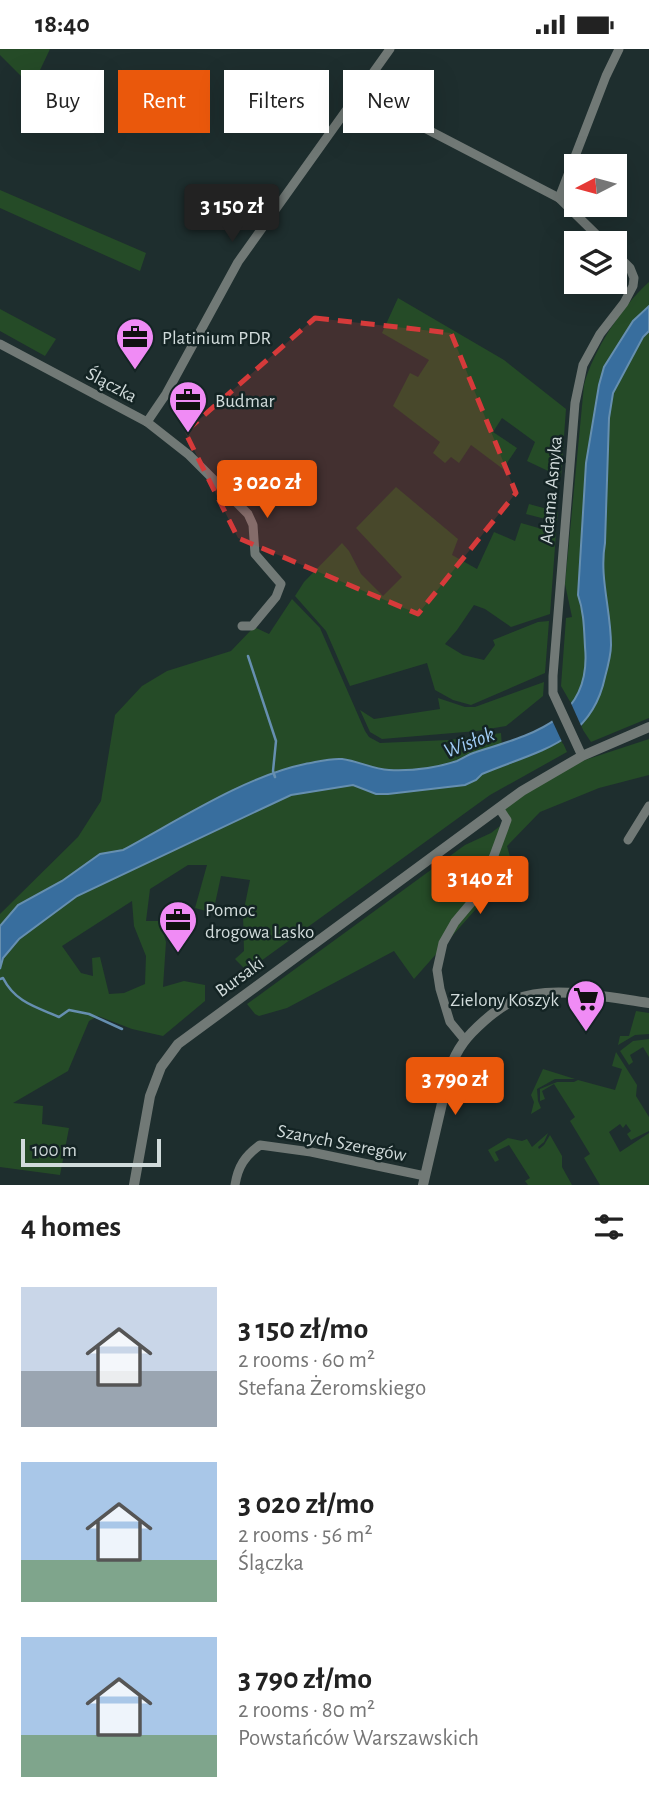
<!DOCTYPE html>
<meta charset="utf-8">
<style>
:root{--surface:#fff;--page:#f2f2f2;--text:#222;--muted:#767676;--accent:#ea580c}
body{margin:0;font-family:"Alegreya Sans",sans-serif;background:var(--page);color:var(--text);height:100vh;display:flex;flex-direction:column;font-size:26px;white-space:nowrap}
*{box-sizing:border-box;margin:0}
p{font-size:23px;color:var(--muted)}
.icon{flex:none;width:38px;height:38px;fill:none;stroke:currentColor;stroke-width:2;stroke-linecap:round;stroke-linejoin:round}
.map{position:relative;height:1136px;overflow:hidden}
.drawer{display:flex;flex-direction:column;background:var(--surface);flex:1}
.drawer>*{flex:none}
.top-card{position:absolute;left:21px;top:21px;width:607px;height:63px;display:flex;gap:14px}
.needle{width:46px;rotate:264deg}
.tools{position:absolute;left:564px;top:105px;display:grid;gap:14px}
.tools a{display:grid;place-items:center;width:63px;height:63px;border-radius:0px;background:var(--surface);box-shadow:0 7px 28px #0002;font-size:35px}
.scale{position:absolute;left:21px;bottom:18px;width:140px;box-sizing:border-box;padding-left:7px;border:4px solid #d1dbdb;border-top:0;font-size:19px;line-height:24px;white-space:nowrap;color:#d1dbdb;-webkit-text-stroke:5px #142424;paint-order:stroke}
.price{position:absolute;translate:-50% -60px;padding:0 16px;border-radius:7px;background:var(--accent);color:#fff;font-size:23px;line-height:46px;filter:drop-shadow(0 2px 4px #0008)}
.price::after{content:'';position:absolute;left:50%;top:42px;width:21px;height:16px;margin-left:-10px;background:inherit;clip-path:polygon(0 0,100% 0,50% 100%)}
.price.on{background:#222;color:#fff}
ul{padding:0;list-style:none}
li{display:flex;align-items:center;gap:21px;height:175px;padding:0 21px}
li span{display:grid;place-items:center;flex:none;width:196px;height:140px;border-radius:0px;color:#555}
li>.icon{margin-inline-start:auto}
span .icon{width:84px;height:84px;fill:#fffc;stroke-width:1}
li b{font-size:30px}
h2{display:flex;justify-content:space-between;align-items:center;height:84px;padding:0 21px;font-size:30px}
.tag{padding:0 24px;border-radius:0px;background:var(--surface);box-shadow:0 7px 28px #0002;font-size:24px;line-height:63px}
.tag.on{background:var(--accent);color:#fff}
.status{display:flex;justify-content:space-between;align-items:center;height:49px;padding:0 35px;background:var(--surface);direction:ltr}
.status svg{height:19px;fill:currentColor}
.map>svg:first-child{display:block}
.green{fill:#254b27;fill-rule:evenodd}
.water{fill:#386e9e;stroke:#668fb0;stroke-width:2}
.pier{fill:#1e2e2e}
.lines{fill:none;stroke-linecap:round;stroke-linejoin:round}
.stream{stroke:#668fb0;stroke-width:2.5}
.minor{stroke:#717976;stroke-width:9}
.tertiary{stroke:#717976;stroke-width:10}
.marked{fill:#d63a3a;fill-opacity:0.2;stroke:#d63a3a;stroke-width:5;stroke-dasharray:14 9;stroke-linejoin:round}
.labels{text-anchor:middle;stroke-width:5;stroke-linejoin:round;paint-order:stroke}
.poi-label{font-size:19px;fill:#d1dbdb;stroke:#142424;text-anchor:start}
.street-label{font-size:19px;fill:#d1dbdb;stroke:#142424}
.water-label{font-size:21px;font-style:italic;fill:#a1cdf7;stroke:#142424}
</style>
<div class="status"><b>18:40</b><svg viewBox="0 0 49 12"><path d="M0 12V9h3v3zM5 12V6h3v6zM10 12V3h3v9zM15 12V0h3v12zM26 1h20v11H26zM47 4h2v5h-2z"/></svg></div>
<div class="map">
<svg width="649" height="1136" viewBox="0 0 649 1136">
<rect width="100%" height="100%" fill="#1e2e2e"/>
<!-- green -->
<g class="green">
<path d="M0 0H50L32 38 0 6Z"/>
<path d="M0 141 146 204 140 222 0 159Z"/>
<path d="M649 233V257L633 272 614 302 604 318 599 336 586 414 578 546C588 578 593 628 572 656L561 637 566 569 572 568 565 535 584 336C593 302 622 257 649 233Z"/>
<path d="M398 249 504 311 566 360 561 428 527 412 535 393 502 369 493 383 517 399 503 420 471 396 459 414 451 408 445 414 433 404 440 393 393 357 410 324 418 328 429 311 382 284Z"/>
<path d="M0 260 56 290 45 307 0 282Z"/>
<path d="M649 282V669L591 693 581 678 596 656 611 596 602 510 605 494 609 369 613 344 643 288Z"/>
<path d="M396 438 458 490 452 506 477 520 494 483 515 492 521 474 556 484 550 565 511 578 485 560 474 556 457 581 445 595 463 606 484 611 495 596 493 591 538 573 549 572 545 624 471 656 453 651 435 641 427 614 350 637 326 582 295 547 304 533 342 494 349 502 361 525 383 547 402 528 356 479Z"/>
<path d="M529 455 558 463 557 473 526 465Z"/>
<path d="M292 550 320 579 365 682 369 688 380 694 449 691 501 684 502 699 476 731 482 725 536 705 562 692 567 703 490 746 247 922 235 910 244 902 243 865 250 831 221 827 213 864 195 859 207 816H188L150 840 146 872H160L166 893 163 938 184 932 205 936V952L163 987 132 980 98 967 89 972 68 1022 13 1054 43 1057 42 1075 69 1079 60 1126 0 1118V865L78 788 101 752 115 666 142 637 167 622 231 602 254 578 269 585ZM132 852 134 877 146 907 145 935 124 944 109 945 100 908 92 909 93 927 81 924 62 897Z"/>
<path d="M544 633 543 647 506 677 477 682 382 690 370 683 360 661 374 670 440 660 438 649 465 658H475Z"/>
<path d="M649 690V726L599 739 540 763 507 797 513 818 414 930 394 902 287 959 259 967 255 965 247 955 465 796 491 784 504 774 499 759 579 713Z"/>
<path d="M636 962 649 964V985L635 986 618 996 620 987H629Z"/>
<path d="M649 990V1008L643 998 630 1006 633 1013 629 1016 620 1002 633 992Z"/>
<path d="M616 1003 637 1036 636 1047 649 1068V1082L631 1091 627 1085 631 1082 626 1075 623 1079 620 1075 609 1083 620 1103 649 1084V1136H600L584 1109 590 1105 570 1072 575 1068 554 1035 542 1042 545 1050 540 1052V1040L557 1033H574L578 1031 615 1041 622 1020 612 1017Z"/>
<path d="M543 1020 575 1030H555L537 1040 538 1052 541 1059 531 1065 534 1053 531 1046Z"/>
<path d="M548 1084 544 1093 538 1098 539 1100 544 1096 550 1086 562 1107V1118L572 1136H528L525 1132 530 1129 509 1096 495 1103 499 1111 495 1113 488 1101 508 1089 522 1092 527 1090 532 1098Z"/>
</g>
<!-- water -->
<path class="water" d="M649 257V282L643 288 613 344 609 369 605 494C599 528 611 561 611 596 611 606 608 617 605 628 591 695 536 702 482 725L476 731 465 736 388 745H376L353 736 291 746 77 847 19 890 3 909 0 920V877L18 856 62 832 100 805 123 801C177 772 246 727 305 715 317 713 330 709 342 710 358 712 373 720 389 721 410 722 436 719 457 712 463 709 469 705 476 703 533 685 592 671 585 598 584 580 584 563 578 546L586 414 599 336 604 318 614 302 633 272Z"/>
<!-- pier -->
<path class="pier" d="M570 652 583 681 563 695 551 669Z"/>
<g class="lines">
<!-- stream -->
<g class="stream">
<path d="M248 607 276 692 273 722 275 728"/>
<path d="M0 930 3 929C15 953 36 958 59 968L69 961 89 965 122 980"/>
</g>
<!-- minor -->
<g class="minor">
<path d="M357 44 559 149 605 194"/>
<path d="M559 149 606 27 619 0"/>
<path d="M0 295 147 373 189 406 248 465 253 476 255 505 281 535 276 548 252 577H242"/>
<path d="M147 373 166 345 238 213 390 0"/>
<path d="M582 707 553 644V627L575 354 583 316 600 285 624 254 633 237 634 229 630 219 614 203"/>
<path d="M628 791 649 757"/>
<path d="M464 990 450 973 440 940 437 921 443 894 455 873 476 848 489 820 507 771 499 759"/>
<path d="M235 1136C238 1117 245 1107 260 1096L311 1103 425 1127"/>
</g>
<!-- tertiary -->
<g class="tertiary">
<path d="M134 1136 150 1047 161 1018 178 995 522 742 582 707 649 678"/>
<path d="M423 1136 450 1020C457 999 467 987 484 972 493 964 503 956 515 951 550 935 611 949 649 954"/>
</g>
</g>
<!-- marked area -->
<path class="marked" d="M315 269 451 284 516 444 418 565 238 489 185 383Z"/>
<!-- icons -->
<defs>
<symbol id="office-pin" viewBox="-11 -11 22 30"><path d="M0 17L-7.5 6A9.5 9.5 0 1 1 7.5 6Z" fill="#f08bf5" stroke="#142424"/><path d="M-6-3h4V-5.5h4V-3h4V5H-6ZM-1-4.5V-3h2v-1.5ZM-6 0V1H6V0Z" fill="#111"/></symbol>
<symbol id="supermarket-pin" viewBox="-11 -11 22 30"><path d="M0 17L-7.5 6A9.5 9.5 0 1 1 7.5 6Z" fill="#f08bf5" stroke="#142424"/><path d="M-6-5.5h2.5l.6 2H6L4.5 2H-2.5L-4.4-4H-6ZM-1.5 3.2a1.3 1.3 0 1 0 .1 0ZM3 3.2a1.3 1.3 0 1 0 .1 0Z" fill="#111"/></symbol>
</defs>
<g fill-rule="evenodd">
<use href="#office-pin" x="113" y="266" width="44" height="60"/>
<use href="#office-pin" x="166" y="329" width="44" height="60"/>
<use href="#office-pin" x="156" y="849" width="44" height="60"/>
<use href="#supermarket-pin" x="564" y="928" width="44" height="60"/>
</g>
<g class="labels">
<!-- poi labels -->
<g class="poi-label">
<text x="162" y="295">Platinium PDR</text>
<text x="215" y="358">Budmar</text>
<text x="205" y="867">Pomoc<tspan x="205" dy="22">drogowa Lasko</tspan></text>
<text x="559" y="957" text-anchor="end">Zielony Koszyk</text>
</g>
<!-- street labels -->
<g class="street-label">
<text transform="translate(112 335) rotate(28)" y="7">Ślączka</text>
<text transform="translate(550 441) rotate(-85)" y="7">Adama Asnyka</text>
<text transform="translate(239 927) rotate(-36)" y="7">Bursaki</text>
<text transform="translate(342 1093) rotate(11)" y="7">Szarych Szeregów</text>
</g>
<!-- water labels -->
<g class="water-label">
<text transform="translate(469 693) rotate(-21)" y="7">Wisłok</text>
</g>
</g>
</svg>
<div class="tools">
<a><svg class="needle" viewBox="-14 -14 28 28"><path d="M0-13l5 13h-10z" fill="#e53935"/><path d="M0 13l5-13h-10z" fill="#767676"/></svg></a>
<a><svg class="icon" aria-label="layers" viewBox="0 0 24 24"><path d="M12 4l9 5-9 5-9-5zM3 14l9 5 9-5"/></svg></a>
</div>
<div class="scale">100 m</div>
<b class="price on" style="left:232px;top:195px">3 150 zł</b>
<b class="price" style="left:267px;top:471px">3 020 zł</b>
<b class="price" style="left:480px;top:867px">3 140 zł</b>
<b class="price" style="left:455px;top:1068px">3 790 zł</b>
<div class="top-card">
<a class="tag">Buy</a>
<a class="tag on">Rent</a>
<a class="tag">Filters</a>
<a class="tag">New</a>
</div>
</div>
<section class="drawer">
<h2>4 homes<svg class="icon" aria-label="filters" viewBox="0 0 24 24"><path d="M4 7h16M4 17h16"/><circle cx="9" cy="7" r="2"/><circle cx="15" cy="17" r="2"/></svg></h2>
<ul>
<li><span style="background:linear-gradient(#c9d6e8 60%,#9aa5b1 0)"><svg class="icon" aria-label="home" viewBox="0 0 24 24"><path d="M3 11l9-7 9 7M6 9v11h12V9"/></svg></span><div><b>3 150 zł/mo</b><p>2 rooms · 60 m²</p><p>Stefana Żeromskiego</p></div></li>
<li><span style="background:linear-gradient(#a9c7e8 70%,#7fa58c 0)"><svg class="icon" aria-label="home" viewBox="0 0 24 24"><path d="M3 11l9-7 9 7M6 9v11h12V9"/></svg></span><div><b>3 020 zł/mo</b><p>2 rooms · 56 m²</p><p>Ślączka</p></div></li>
<li><span style="background:linear-gradient(#a9c7e8 70%,#7fa58c 0)"><svg class="icon" aria-label="home" viewBox="0 0 24 24"><path d="M3 11l9-7 9 7M6 9v11h12V9"/></svg></span><div><b>3 790 zł/mo</b><p>2 rooms · 80 m²</p><p>Powstańców Warszawskich</p></div></li>
</ul>
</section>
